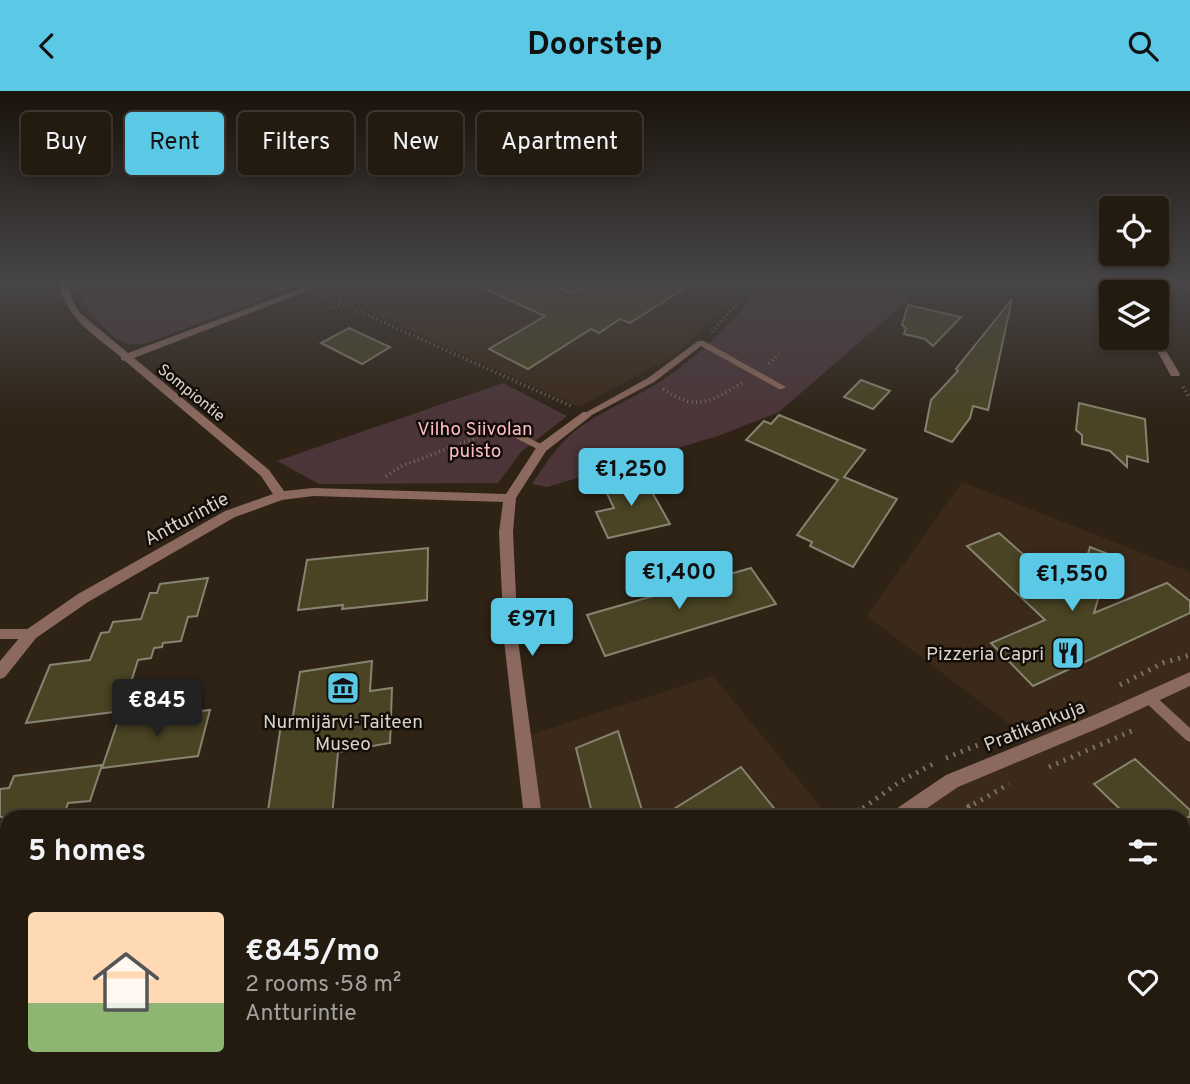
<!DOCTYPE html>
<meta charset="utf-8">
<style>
:root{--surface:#231a10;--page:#2f271e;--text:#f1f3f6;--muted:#a3a19f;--line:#403830;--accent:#5bc8e6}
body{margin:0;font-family:Overpass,sans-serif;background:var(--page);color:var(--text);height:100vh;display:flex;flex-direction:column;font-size:26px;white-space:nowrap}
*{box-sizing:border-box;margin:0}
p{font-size:23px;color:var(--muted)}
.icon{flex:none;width:38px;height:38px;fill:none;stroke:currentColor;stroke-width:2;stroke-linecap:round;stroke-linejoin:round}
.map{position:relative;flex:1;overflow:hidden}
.drawer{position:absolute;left:0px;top:719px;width:1190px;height:275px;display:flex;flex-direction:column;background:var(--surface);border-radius:21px 21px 0 0;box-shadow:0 4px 10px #0003,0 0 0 2px var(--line)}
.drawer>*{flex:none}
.guide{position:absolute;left:21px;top:21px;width:700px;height:63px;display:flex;gap:14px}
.buttons{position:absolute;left:1099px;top:105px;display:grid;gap:14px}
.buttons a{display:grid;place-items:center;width:70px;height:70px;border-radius:7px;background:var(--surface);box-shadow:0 4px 10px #0003,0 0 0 2px var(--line);font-size:35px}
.price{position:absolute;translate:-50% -60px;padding:0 16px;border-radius:7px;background:var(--accent);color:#111;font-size:23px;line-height:46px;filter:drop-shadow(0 2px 4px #0008)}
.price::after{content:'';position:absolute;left:50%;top:42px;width:21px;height:16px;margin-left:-10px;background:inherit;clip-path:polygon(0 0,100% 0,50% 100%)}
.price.active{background:#222;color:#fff}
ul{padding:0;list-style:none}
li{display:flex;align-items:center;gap:21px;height:175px;padding:0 28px}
li span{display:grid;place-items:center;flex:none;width:196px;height:140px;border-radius:7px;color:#555}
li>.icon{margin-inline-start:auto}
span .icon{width:84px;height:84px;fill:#fffc;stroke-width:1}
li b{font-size:30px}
h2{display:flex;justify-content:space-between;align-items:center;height:84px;padding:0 28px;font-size:30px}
.pill{padding:0 24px;border-radius:7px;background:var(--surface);box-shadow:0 4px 10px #0003,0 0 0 2px var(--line);font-size:24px;line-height:63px}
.pill.active{background:var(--accent);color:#111}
header{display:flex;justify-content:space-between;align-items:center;height:91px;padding:0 28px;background:var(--accent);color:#111;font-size:32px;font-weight:700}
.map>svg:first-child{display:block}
.built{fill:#3b2a1a}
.green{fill:#4b3539}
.building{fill:#4a4424;stroke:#868370;stroke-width:2}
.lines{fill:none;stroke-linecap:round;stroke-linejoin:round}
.path-far2{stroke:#7a7065;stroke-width:3.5;stroke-dasharray:1 3.5;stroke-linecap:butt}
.path-far1{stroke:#7a7065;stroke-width:5;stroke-dasharray:2 6;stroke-linecap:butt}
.path{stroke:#7a7065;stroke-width:6;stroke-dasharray:2.5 8;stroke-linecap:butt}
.service{fill:#8c695e;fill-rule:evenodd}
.minor{fill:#8c695e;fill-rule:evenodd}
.tertiary{fill:#8c695e;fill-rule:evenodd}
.labels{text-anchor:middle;stroke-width:5;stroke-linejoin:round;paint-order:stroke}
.far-street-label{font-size:16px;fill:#dad2ca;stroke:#130d08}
.park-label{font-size:19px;fill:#fdbbc7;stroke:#130d08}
.street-label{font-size:19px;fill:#dad2ca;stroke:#130d08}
.poi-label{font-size:19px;fill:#dad2ca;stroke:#130d08;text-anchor:end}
</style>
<header><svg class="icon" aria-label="back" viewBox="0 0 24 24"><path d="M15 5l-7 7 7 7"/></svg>Doorstep<svg class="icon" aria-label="search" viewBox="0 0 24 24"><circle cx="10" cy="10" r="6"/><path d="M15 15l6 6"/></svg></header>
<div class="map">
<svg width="1190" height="993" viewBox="0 0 1190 993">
<rect width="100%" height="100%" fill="#2f2316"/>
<!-- built -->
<g class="built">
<path d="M346 189H748L726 216 673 265 579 316 319 198Z"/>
<path d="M962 391 1190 481V993H1020L1015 987H1183V726H899L952 690 1033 656 1016 638 867 525Z"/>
<path d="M713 585 829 726H533L523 646Z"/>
</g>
<!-- green -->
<g class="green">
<path d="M76 189H314L147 252C140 253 132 254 125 252 106 245 77 209 76 189Z"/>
<path d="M766 189H850L909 208 779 321 718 345 547 396 532 393C542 378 552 362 565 349 591 323 630 310 661 290 703 263 736 228 766 189Z"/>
<path d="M503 292 567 325 521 361 498 392 319 393 277 370Z"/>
</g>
<!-- building -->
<g class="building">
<path d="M466 189H540L571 202 594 189H697L630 232 620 228 599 242 591 238 528 278 489 258 545 225Z"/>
<path d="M1012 208 988 319 973 315 970 327 952 351 925 340 931 309 958 280 956 278Z"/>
<path d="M908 214 961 226 933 255 925 248 904 243 906 237 902 234Z"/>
<path d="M349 237 390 256 362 273 321 252Z"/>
<path d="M861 289 890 300 873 318 844 306Z"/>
<path d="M1079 312 1145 328 1148 371 1127 365V376L1110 360 1082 353V344L1076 339Z"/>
<path d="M779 324 865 359 844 386 897 408 853 476 810 455 812 451 797 444 838 389 746 349 764 330 771 333Z"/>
<path d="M643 385 670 433 608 447 596 421 614 417 603 394Z"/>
<path d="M999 442 1074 508 1090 456 1111 464 1094 522 1167 492 1190 510V522L1033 595 991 552 1045 529 967 455Z"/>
<path d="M428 457 427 509 342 518 343 514 298 519 307 469Z"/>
<path d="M751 477 776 513 605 565 587 524Z"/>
<path d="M208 487 197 525 188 526 181 550 163 552 162 556 154 557 151 567 138 569 122 620 26 632 50 574 90 569 101 542 109 541 113 531 141 528 150 502H157L160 493Z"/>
<path d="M372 570 370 600 392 597 390 652 338 661 332 726H267L282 627 293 625 300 581Z"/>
<path d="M210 619 198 665 102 677 118 630Z"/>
<path d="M618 640 644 726H593L576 657Z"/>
<path d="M1135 668 1190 719V726H1128L1094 693Z"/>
<path d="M102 674 90 710 68 712 66 718 57 719 54 726H0V698L9 697 14 685Z"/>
<path d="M741 676 781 726H661Z"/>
</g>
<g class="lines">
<!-- path-far2 -->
<g class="path-far2">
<path d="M327 206 571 315"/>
<path d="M330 217 342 212"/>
<path d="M712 241 758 189"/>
<path d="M769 273 779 263"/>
<path d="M1183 296 1190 307"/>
<path d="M663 298C698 321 709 311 742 292"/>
<path d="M386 385 402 375 491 341"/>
</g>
<!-- path-far1 -->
<g class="path-far1">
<path d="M1120 594 1163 572 1190 564"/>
<path d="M946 667 1019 637"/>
<path d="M1049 676 1134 639"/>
<path d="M863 717 901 690 935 672"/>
<path d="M967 717 1009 693"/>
</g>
<!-- path -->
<g class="path">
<path d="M850 726 866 715"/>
<path d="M950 726 970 715"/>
<path d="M636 993 639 987"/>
</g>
<!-- service -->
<g class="service">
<path d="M698 250H704L786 296 782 298H779L701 255 654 291 590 325H584L583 323 648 287Z"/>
<path d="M505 335 545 355 546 357 542 360 539 359 502 340 501 338Z"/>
<path d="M0 538H31L35 540 37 543 35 546 31 548H0Z"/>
<path d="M1148 601 1152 602 1190 637V651L1186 649 1144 610 1142 606 1144 602Z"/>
</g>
<!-- minor -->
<g class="minor">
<path d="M58 189H66L73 211 81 223 128 262 324 189H335L134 267 269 379 284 400 313 397 506 403 538 354 583 321H591V325L546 360 516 407 513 441 518 549 542 726H524L504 549 499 441 503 411 313 405 282 409 235 426 88 511 36 547 5 586 0 588V570L26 539 78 503 225 420 273 403 261 385 125 270 121 269V266C91 241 66 228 58 189Z"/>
<path d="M1174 189 1181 191 1160 213 1157 214V206Z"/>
<path d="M1157 245 1180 283 1179 285H1171L1150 247H1157Z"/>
</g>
<!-- tertiary -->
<g class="tertiary">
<path d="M1166 189H1177L1190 193V199Z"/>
<path d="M1190 581V595L1106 634 958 696 914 726H890L893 720 946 684 1094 624Z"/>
<rect x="554" y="987" width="22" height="6"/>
</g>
</g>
<!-- sky -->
<linearGradient id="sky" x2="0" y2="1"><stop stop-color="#1a130c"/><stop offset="0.58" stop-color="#474547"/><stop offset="1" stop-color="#474547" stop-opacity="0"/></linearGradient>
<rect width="1190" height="328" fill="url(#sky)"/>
<!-- icons -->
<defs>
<symbol id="restaurant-square" viewBox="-11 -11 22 22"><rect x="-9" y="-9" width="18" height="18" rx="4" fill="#5bc8e6" stroke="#130d08"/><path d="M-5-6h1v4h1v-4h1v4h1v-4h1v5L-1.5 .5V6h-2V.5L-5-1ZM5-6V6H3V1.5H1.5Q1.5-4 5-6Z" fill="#111"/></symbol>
<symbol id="museum-square" viewBox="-11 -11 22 22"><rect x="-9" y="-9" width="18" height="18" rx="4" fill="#5bc8e6" stroke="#130d08"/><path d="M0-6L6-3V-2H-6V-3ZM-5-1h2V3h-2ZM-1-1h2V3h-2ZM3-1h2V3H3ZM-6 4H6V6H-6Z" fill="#111"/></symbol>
</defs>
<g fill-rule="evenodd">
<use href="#restaurant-square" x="1049" y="543" width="38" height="38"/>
<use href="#museum-square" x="324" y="578" width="38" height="38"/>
</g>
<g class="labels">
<!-- far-street labels -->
<g class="far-street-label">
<text transform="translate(192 301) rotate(39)" y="6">Sompiontie</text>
</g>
<!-- park labels -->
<g class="park-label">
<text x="475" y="344">Vilho Siivolan<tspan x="475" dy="22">puisto</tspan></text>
</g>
<!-- street labels -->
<g class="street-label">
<text transform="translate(186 427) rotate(-28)" y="7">Antturintie</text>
<text transform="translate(1034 634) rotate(-22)" y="7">Pratikankuja</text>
</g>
<!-- poi labels -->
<g class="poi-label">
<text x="1044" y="569">Pizzeria Capri</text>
<text x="343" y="637" text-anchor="middle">Nurmijärvi-Taiteen<tspan x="343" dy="22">Museo</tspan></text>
</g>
</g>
</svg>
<div class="buttons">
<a><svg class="icon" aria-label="locate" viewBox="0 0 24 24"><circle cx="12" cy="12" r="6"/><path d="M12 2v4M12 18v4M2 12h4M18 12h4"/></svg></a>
<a><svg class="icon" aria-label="layers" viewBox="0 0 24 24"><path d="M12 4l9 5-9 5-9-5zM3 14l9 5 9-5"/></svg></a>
</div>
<b class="price" style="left:631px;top:417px">€1,250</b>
<b class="price" style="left:679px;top:520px">€1,400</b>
<b class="price" style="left:1072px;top:522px">€1,550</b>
<b class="price" style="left:532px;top:567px">€971</b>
<b class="price active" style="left:157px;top:648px">€845</b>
<div class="guide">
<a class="pill">Buy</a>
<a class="pill active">Rent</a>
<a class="pill">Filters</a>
<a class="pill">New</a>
<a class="pill">Apartment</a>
</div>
<section class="drawer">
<h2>5 homes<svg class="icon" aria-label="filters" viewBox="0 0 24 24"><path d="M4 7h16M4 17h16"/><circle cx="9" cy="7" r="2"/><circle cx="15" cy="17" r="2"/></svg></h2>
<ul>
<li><span style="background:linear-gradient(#ffd9b3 65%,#8fb573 0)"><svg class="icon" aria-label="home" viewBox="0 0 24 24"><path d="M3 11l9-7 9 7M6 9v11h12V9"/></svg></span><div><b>€845/mo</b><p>2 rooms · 58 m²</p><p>Antturintie</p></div><svg class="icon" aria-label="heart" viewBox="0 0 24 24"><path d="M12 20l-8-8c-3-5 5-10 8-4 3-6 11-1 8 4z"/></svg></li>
</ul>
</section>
</div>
